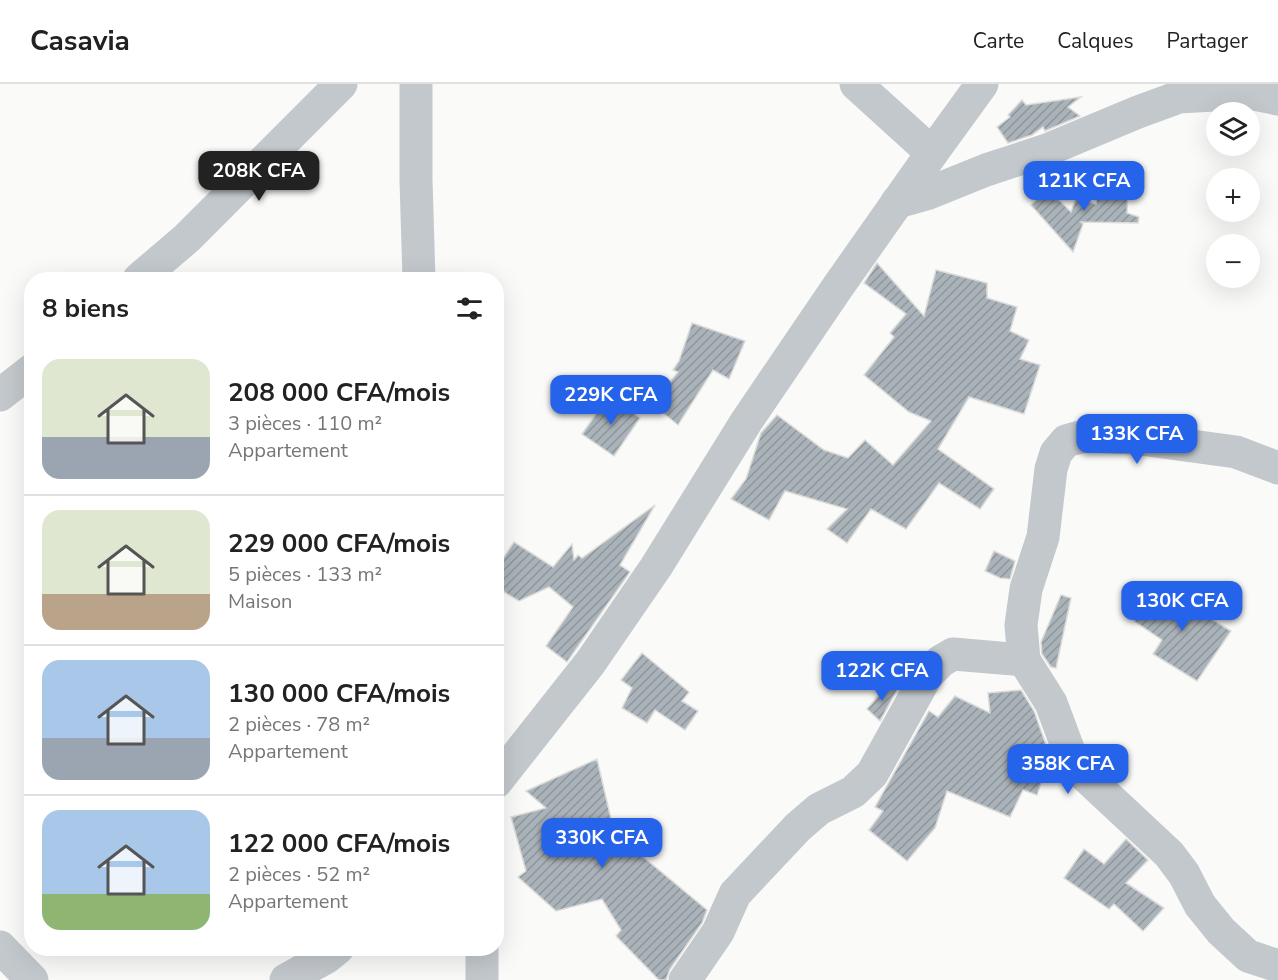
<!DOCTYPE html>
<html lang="fr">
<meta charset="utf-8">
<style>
:root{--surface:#fff;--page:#f6f6f6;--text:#222;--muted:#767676;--line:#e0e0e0;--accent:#2563eb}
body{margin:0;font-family:"Nunito Sans",sans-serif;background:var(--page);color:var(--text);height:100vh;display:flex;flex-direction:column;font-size:22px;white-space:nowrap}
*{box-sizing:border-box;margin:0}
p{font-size:20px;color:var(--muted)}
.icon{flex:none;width:33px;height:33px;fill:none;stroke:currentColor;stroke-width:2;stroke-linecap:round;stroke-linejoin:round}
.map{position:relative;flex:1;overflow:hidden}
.side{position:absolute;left:24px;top:188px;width:480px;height:684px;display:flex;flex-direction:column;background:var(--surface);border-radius:24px;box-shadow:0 6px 24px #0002}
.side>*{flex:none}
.controls{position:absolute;left:1206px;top:18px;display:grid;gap:12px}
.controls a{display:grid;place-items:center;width:54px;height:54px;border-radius:50%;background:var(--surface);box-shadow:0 6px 24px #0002;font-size:30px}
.price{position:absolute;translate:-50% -51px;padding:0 14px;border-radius:12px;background:var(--accent);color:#fff;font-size:20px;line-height:39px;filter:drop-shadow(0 2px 3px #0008)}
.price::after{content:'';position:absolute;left:50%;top:36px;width:18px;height:14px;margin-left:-9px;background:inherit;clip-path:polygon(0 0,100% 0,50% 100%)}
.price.on{background:#222;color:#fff}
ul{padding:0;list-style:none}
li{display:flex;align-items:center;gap:18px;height:150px;padding:0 18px}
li+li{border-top:2px solid var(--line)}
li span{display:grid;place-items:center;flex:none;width:168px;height:120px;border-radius:18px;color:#555}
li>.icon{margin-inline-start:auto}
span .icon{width:72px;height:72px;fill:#fffc;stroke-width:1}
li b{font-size:26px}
h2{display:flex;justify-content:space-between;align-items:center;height:72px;padding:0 18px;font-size:26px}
header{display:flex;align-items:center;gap:36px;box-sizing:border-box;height:84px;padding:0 30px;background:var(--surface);border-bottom:2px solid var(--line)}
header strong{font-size:28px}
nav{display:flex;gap:33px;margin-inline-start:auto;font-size:21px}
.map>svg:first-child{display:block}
.building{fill:url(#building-hatch);stroke:#dcdcda;stroke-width:1.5}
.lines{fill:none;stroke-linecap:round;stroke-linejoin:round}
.minor{stroke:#c3c8cc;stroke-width:33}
</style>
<header>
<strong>Casavia</strong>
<nav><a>Carte</a><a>Calques</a><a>Partager</a></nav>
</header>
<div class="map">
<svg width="1278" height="896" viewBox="0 0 1278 896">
<defs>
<pattern id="building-hatch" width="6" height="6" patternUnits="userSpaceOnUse" patternTransform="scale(1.5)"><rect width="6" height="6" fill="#aab3b9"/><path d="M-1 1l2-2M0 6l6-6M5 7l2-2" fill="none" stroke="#8e969c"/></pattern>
</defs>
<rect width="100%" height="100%" fill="#fafaf8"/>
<!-- building -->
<g class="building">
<path d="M1081 13 1068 23 1080 32 1045 47 1043 43 1032 51 1008 59 997 43 1010 33 1008 31 1022 16 1026 21Z"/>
<path d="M1097 102 1128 105 1127 129 1139 133 1138 139 1081 138 1083 140 1073 168 1031 121 1048 105 1071 128 1076 114 1096 120Z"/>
<path d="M877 179 924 232 936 186 987 199V214L1017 223 1010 247 1029 256 1020 275 1040 281 1024 330 969 313 938 365 994 405 980 425 939 399 906 445 871 425 847 459 827 445 847 425 785 407 769 436 731 415 746 395 761 349 777 331 824 366 848 374 865 356 893 381 931 337 909 328 864 291 894 253 890 249 906 230 864 199Z"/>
<path d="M692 239 745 257 729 295 713 286 678 341 652 320 678 288 673 286 679 277Z"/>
<path d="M609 312 640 334 614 372 582 350Z"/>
<path d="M655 421 620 481 630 488 567 578 546 562 573 523 549 503 519 517 496 503V485L514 458 553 483 572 460 574 476 578 471 582 474Z"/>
<path d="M994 467 1015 477 1010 495 1000 494 985 487Z"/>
<path d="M1159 502 1191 517 1189 521 1231 547 1197 597 1153 570 1162 556 1134 537Z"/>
<path d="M1061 511 1071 514 1056 584 1051 583 1042 570 1041 558Z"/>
<path d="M642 569 689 608 682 617 698 627 685 646 655 626 647 639 622 624 632 604 621 596Z"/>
<path d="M889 599 897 606 880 637 867 625Z"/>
<path d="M1021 606 1034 627 1050 672 1037 711 1023 706 1010 733 947 707 935 744 907 777 869 746 883 727 875 723 929 627 938 633 955 612 990 629 988 609Z"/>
<path d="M597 675 615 752H618L620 766 642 772 707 826 702 839 670 885 666 896H659L616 852 621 846 602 815 556 827 518 793 526 787 511 733 546 724 526 707Z"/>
<path d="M1126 755 1148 776 1126 799 1164 824 1143 847 1114 820 1109 825 1064 794 1084 765 1104 780Z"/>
</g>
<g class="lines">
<!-- minor -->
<g class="minor">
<path d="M416 0V96L419 195"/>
<path d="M856 0 932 69"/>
<path d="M897 118 929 109 986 86 1047 66 1138 28 1179 13 1249 9 1278 15"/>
<path d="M139 195 187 154 341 0"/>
<path d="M0 311 32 286"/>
<path d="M1278 384 1236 368 1133 354 1084 352 1066 357 1056 369 1051 385 1043 453 1026 505 1021 541 1024 576 1051 619 1073 678 1080 687 1169 770 1184 790 1200 821 1221 847 1248 872 1278 882"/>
<path d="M496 698 590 579 656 483 746 338 837 204 932 69 982 0"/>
<path d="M0 863 32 896"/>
<path d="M482 864V896"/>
<path d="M286 896 327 873 338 864"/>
<path d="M685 896 718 848 735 810 798 743 819 725 853 708 872 690 927 591 941 577 953 570 1024 576"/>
</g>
</g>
</svg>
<div class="controls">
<a><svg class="icon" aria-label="layers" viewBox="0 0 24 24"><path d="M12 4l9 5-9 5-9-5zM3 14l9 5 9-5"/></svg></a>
<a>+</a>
<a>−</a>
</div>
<b class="price on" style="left:259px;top:118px">208K CFA</b>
<b class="price" style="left:1084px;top:128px">121K CFA</b>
<b class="price" style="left:611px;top:342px">229K CFA</b>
<b class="price" style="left:1137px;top:381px">133K CFA</b>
<b class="price" style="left:1182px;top:548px">130K CFA</b>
<b class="price" style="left:882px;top:618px">122K CFA</b>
<b class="price" style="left:1068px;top:711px">358K CFA</b>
<b class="price" style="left:602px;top:785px">330K CFA</b>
<section class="side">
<h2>8 biens<svg class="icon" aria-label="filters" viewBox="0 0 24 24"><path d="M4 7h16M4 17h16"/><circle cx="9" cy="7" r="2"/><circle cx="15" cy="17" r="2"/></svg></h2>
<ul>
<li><span style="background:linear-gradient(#dfe7d0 65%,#9aa5b1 0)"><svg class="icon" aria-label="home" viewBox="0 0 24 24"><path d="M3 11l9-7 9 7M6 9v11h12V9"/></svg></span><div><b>208 000 CFA/mois</b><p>3 pièces · 110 m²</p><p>Appartement</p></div></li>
<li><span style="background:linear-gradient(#dfe7d0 70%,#b9a48a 0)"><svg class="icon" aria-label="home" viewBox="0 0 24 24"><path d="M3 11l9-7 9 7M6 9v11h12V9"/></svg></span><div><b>229 000 CFA/mois</b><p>5 pièces · 133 m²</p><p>Maison</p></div></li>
<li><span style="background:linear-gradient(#a9c7e8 65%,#9aa5b1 0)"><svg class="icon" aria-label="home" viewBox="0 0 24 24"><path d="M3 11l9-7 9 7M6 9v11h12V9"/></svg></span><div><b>130 000 CFA/mois</b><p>2 pièces · 78 m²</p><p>Appartement</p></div></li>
<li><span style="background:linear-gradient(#a9c7e8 70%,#8fb573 0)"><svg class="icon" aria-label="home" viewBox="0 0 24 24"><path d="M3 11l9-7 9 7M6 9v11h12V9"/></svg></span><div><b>122 000 CFA/mois</b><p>2 pièces · 52 m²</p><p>Appartement</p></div></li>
</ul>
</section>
</div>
